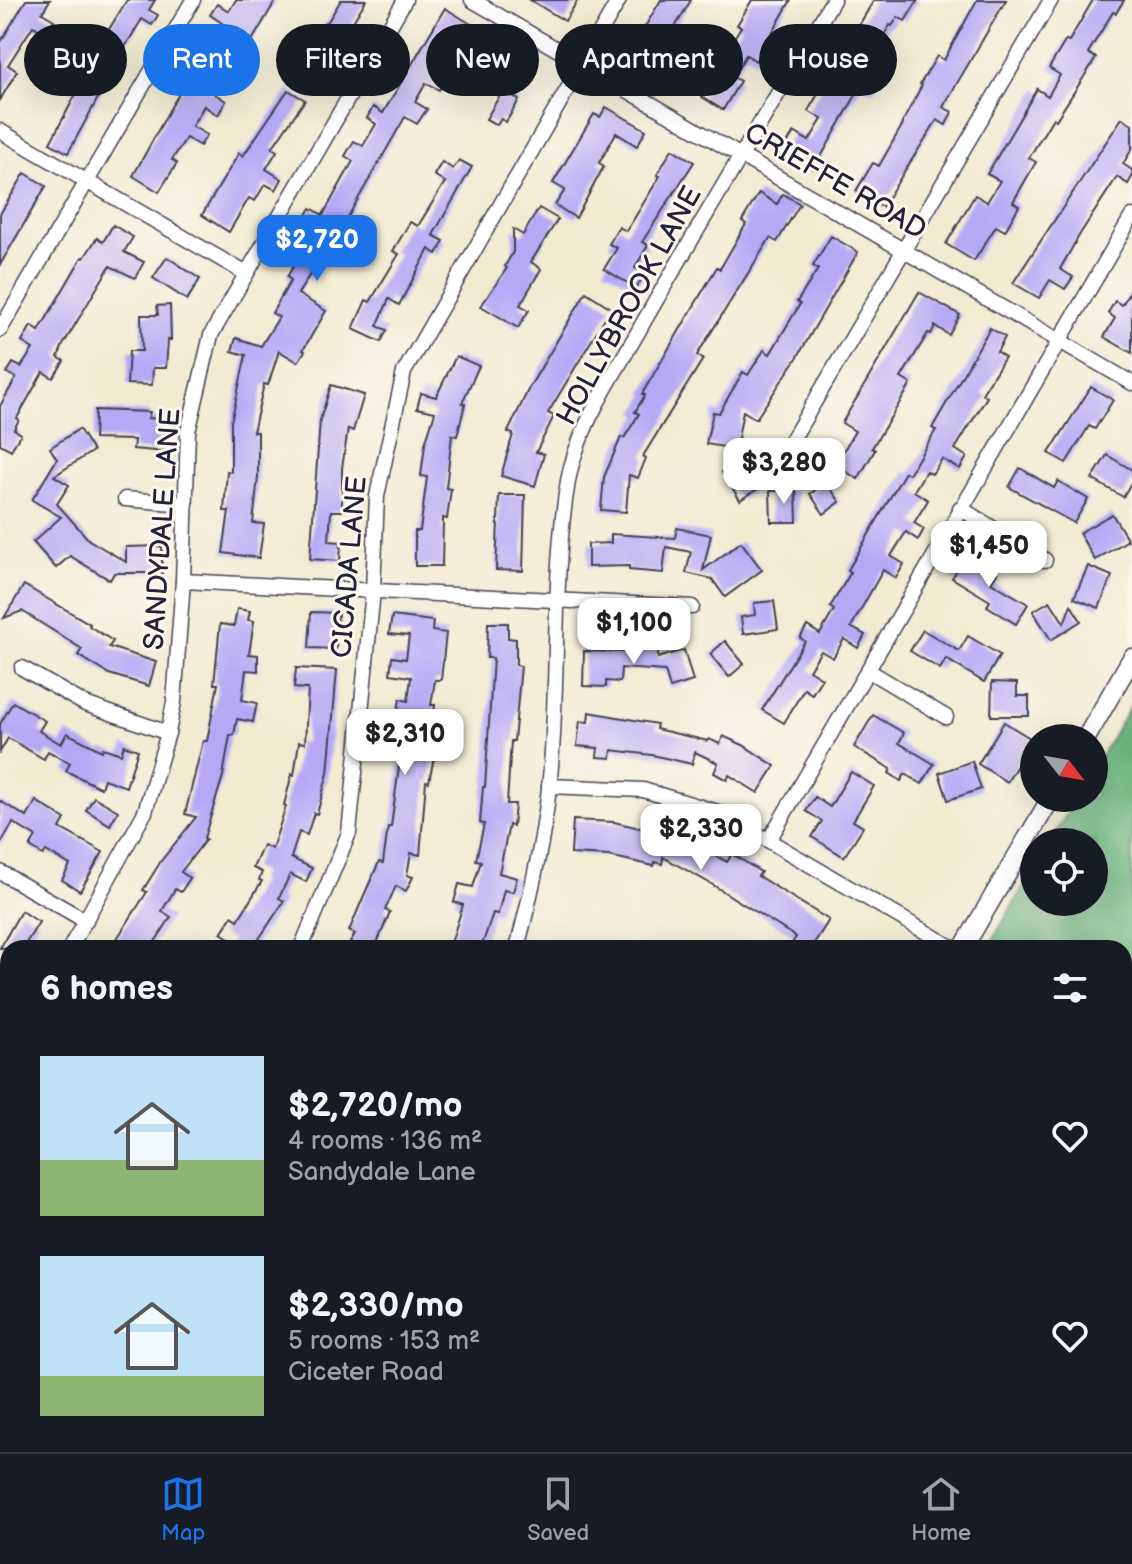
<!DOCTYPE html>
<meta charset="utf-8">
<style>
:root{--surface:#171b24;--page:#20242c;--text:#f1f3f6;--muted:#9ea1a6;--line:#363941;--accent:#1a73e8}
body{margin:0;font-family:"Balsamiq Sans",sans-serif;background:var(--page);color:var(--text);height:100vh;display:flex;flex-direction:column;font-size:30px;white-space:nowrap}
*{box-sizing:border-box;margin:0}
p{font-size:26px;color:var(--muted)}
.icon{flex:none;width:44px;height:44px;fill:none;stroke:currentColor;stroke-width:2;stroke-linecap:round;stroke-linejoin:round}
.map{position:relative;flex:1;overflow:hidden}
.side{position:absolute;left:0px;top:940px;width:1132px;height:512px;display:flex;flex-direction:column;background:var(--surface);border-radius:24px 24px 0 0;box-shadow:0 8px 32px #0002}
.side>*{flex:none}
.banner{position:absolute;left:24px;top:24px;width:1084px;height:72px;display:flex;gap:16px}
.needle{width:52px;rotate:121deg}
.fabs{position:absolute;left:1020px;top:724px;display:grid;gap:16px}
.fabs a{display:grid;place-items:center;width:88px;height:88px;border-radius:50%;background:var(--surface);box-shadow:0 8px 32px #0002;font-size:40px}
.price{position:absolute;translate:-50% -68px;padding:0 18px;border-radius:16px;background:#fff;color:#222;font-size:26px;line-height:52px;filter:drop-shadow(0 2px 4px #0008)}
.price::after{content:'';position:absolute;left:50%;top:48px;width:24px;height:18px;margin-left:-12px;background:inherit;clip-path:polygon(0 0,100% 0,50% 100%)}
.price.current{background:var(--accent);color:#fff}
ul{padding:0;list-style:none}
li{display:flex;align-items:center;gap:24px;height:200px;padding:0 40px}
li span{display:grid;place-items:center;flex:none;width:224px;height:160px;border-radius:0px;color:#555}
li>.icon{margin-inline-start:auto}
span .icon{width:96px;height:96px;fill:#fffc;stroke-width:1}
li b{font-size:34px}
h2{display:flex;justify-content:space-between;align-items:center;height:96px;padding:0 40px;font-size:34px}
.pill{padding:0 28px;border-radius:36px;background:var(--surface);box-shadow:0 8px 32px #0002;font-size:28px;line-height:72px}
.pill.current{background:var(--accent);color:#fff}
.tab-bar{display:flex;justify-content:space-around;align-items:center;height:112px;border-top:2px solid var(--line);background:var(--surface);font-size:22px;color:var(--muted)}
.tab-bar a{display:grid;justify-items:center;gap:4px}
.tab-bar .current{color:var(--accent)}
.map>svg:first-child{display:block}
.green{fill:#81d192;stroke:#527a66;stroke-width:2}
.forest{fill:#68b37c;stroke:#456a5c;stroke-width:2}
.building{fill:#b5a9f6}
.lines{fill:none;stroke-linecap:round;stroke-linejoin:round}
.lane-casing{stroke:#414052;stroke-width:10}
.street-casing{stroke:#414052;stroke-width:17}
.secondary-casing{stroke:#414052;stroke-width:21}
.lane{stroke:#fff;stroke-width:7}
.street{stroke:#fff;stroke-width:14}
.secondary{stroke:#fff;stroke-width:18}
.labels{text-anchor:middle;stroke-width:6;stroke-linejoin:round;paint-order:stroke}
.street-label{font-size:28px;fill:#22223b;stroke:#fbf7ec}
</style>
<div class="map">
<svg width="1132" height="1452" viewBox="0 0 1132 1452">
<rect width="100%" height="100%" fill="#fbf7ec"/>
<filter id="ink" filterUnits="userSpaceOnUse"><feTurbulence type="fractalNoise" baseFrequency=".0125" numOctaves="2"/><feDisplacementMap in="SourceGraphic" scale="16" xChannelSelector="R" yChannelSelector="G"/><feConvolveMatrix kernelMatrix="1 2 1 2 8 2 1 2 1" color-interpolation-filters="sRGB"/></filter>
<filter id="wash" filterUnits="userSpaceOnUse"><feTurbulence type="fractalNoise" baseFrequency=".006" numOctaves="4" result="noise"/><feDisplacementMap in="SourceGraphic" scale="32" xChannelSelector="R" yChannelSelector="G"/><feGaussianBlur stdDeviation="1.8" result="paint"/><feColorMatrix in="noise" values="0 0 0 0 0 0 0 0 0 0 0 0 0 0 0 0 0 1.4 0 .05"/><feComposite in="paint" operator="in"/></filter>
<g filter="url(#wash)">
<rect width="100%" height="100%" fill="#f1ebd2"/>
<!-- green -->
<path class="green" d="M1124 1211 1132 1216V1452H690L694 1444H1124Z"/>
<!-- forest -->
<g class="forest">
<path d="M1132 703V1216L1124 1211V948H988L1034 869V902H1094V842H1050L1076 798H1094V768Z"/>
<path d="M8 1323V1444H384L394 1450 398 1444H644L639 1452H0V1336Z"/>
</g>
<g id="blocks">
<!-- building -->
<g class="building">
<path d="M26 0H50L42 13 54 20 46 33 33 26 8 65 17 71 0 100V43Z"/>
<path d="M127 0H155L149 10 158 15 152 25 142 19 107 76 109 78 68 153 50 143 76 94 63 86 74 68 82 73Z"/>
<path d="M236 0H276L250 44 243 39 234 54 230 51 207 89 226 101 218 115 204 106 192 126 207 135 200 146 186 138 172 160 177 163 159 192 133 176 171 107 222 23 210 15 217 4 229 11Z"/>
<path d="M341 0H366L350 27 348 26 331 62 311 52 325 22 327 23Z"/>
<path d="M530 0H578L565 21Z"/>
<path d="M661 0H691L664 46 671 50 665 60 675 66 667 79 628 55Z"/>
<path d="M752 0H791L756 61 746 55 733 77 740 81 723 110 702 97 723 62 720 60 741 27 737 25Z"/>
<path d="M874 0H918L905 21 898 17 892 26 890 25 867 63 884 73 873 92 861 86 814 169 783 150 794 132 809 141 822 119 808 111Z"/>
<path d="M977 0H1006L943 107 952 112 946 125 937 120 882 207 856 191 873 163 879 166 903 124 902 123 922 85 920 84 937 56 944 60Z"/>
<path d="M1093 0H1124L1116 13 1113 12 1088 53 1096 58 1056 120 1053 118 1029 158 1036 162 1013 202 1019 206 1005 231 996 226 974 261 946 244 975 195 987 202 1000 181 987 174 1037 89 1048 96 1060 75 1049 68 1066 40 1069 41Z"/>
<path d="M445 8 479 29 470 44 454 35 434 67 448 75 439 90 426 83 415 102 427 109 417 124 405 117 342 227 346 229 329 257 323 253 298 294 326 311 303 350 305 351 298 362 279 351 268 385 264 384 253 432H258V477L253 523 264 524 259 558 223 553 229 511H224L227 471 231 472V422L246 355 232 351 236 338 261 346 279 317 272 313 291 280 287 277 307 243 294 236 311 208 323 215 353 161 345 156 354 141 363 146 376 124 367 118 373 107 383 113Z"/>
<path d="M508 48 534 63 526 77 500 61Z"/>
<path d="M288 90 305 100 272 148 277 151 266 169 282 179 276 190 265 184 255 201 249 198 229 232 202 215 239 153 243 156Z"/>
<path d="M503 90 519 100 506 122 501 119 497 125 486 119Z"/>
<path d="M606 107 646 130 637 146 616 133 599 163 604 166 576 218 555 205 565 190 553 183 594 114 600 117Z"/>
<path d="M1122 118 1132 124V149L1123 164 1132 170V177L1128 184 1117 177 1080 234 1060 269 1073 277 1065 289 1050 280 1039 298 1013 283Z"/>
<path d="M672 149 694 162 642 242 648 245 635 268 645 274 636 288 604 269 617 248 609 244 619 227 626 231 632 222 660 176 657 175Z"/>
<path d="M459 160 472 167 433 235 444 241 437 254 429 249 399 305 389 299 377 326 387 330 381 342 353 329 366 300 370 302 399 254 393 251 410 222 418 226 445 182 434 175 442 162 453 169Z"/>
<path d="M25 173 46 186 0 265V214Z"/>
<path d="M759 193 777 204 783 194 800 204 777 242 770 238 697 355 703 359 643 456 646 458 638 478 629 475 626 512 601 510 604 477 621 437 624 438 639 414 635 412 645 395 642 394 717 267 720 269 746 224 742 221Z"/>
<path d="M539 208 558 219 531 262 541 269 520 305 529 310 518 328 481 306 507 268 505 266 513 252V229L523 235Z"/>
<path d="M113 225 133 237 124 252 144 262 135 278 110 266 63 345 58 357 64 361 53 378 43 372 17 418 19 420 14 429 21 434 11 450 0 444V406L16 378 7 373 13 363 21 367 33 349 22 342 31 326 39 331 82 257 84 258 97 238 103 242Z"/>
<path d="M831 236 858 252 797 358 756 419 743 411 736 449 706 444 713 412 719 413 743 372 748 375 764 350 770 354 800 304 797 302 818 269 813 266Z"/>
<path d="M167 257 200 279 187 300 153 278Z"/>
<path d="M1132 288V353L1104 337 1115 318 1108 313 1115 301 1122 305Z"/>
<path d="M586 292 611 308 548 413 554 416 536 452 544 454 535 486 501 476 513 434 508 432 529 388Z"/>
<path d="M919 292 960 315 949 335 935 326 931 334 928 333 901 378 911 384 872 448 875 450 858 479 837 466V462L855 431 842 423Z"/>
<path d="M170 305 171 340H168L166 368H153L152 385 127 384 129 351H142L141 315H158L157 306Z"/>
<path d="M990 328 1005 337 997 352 1005 357 982 394 987 397 955 449 967 457 960 469 942 459 932 474 926 471 914 491 928 500 914 523 924 529 918 540 906 532 891 556 904 564 896 578 883 570 851 627 865 635 858 648 844 639 833 658 821 651 809 670 822 678 812 694 804 689 784 723 762 710 805 641 800 638 807 626 820 634 834 610 830 607 851 572 848 570 905 472 909 474 936 430 932 428Z"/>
<path d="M456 356 479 366 462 403 465 404 457 436 452 435 446 488 451 489 447 519 443 518 442 566H415V531H420L427 477 421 476 425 444 435 412 417 408 421 393 436 397Z"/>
<path d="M331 385 364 395 353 431 348 429 342 468V511H331L329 541 341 542 340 561 310 559 320 420Z"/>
<path d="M1091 387 1113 400 1095 429 1089 426 1066 463 1049 453Z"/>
<path d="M95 410 150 412 148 418 170 420 166 452 133 449 134 440 94 439Z"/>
<path d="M79 429 93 451 54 476 69 485 57 504 89 540 126 562V547L162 546V573H114L110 580 70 556 56 568 33 542 61 517 32 500 57 459 50 448Z"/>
<path d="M754 453 760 462 747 471 759 488 740 500 722 472Z"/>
<path d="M1107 455 1132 470V481L1123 497 1092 479Z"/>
<path d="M1020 468 1054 488 1058 481 1088 499 1074 523 1009 487Z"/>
<path d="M826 482 840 502 824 514 810 494Z"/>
<path d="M770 491H796L797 522H771Z"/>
<path d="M499 495H525L523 571 496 570Z"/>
<path d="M1112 514 1128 540 1095 560 1079 533Z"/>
<path d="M677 528 711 535 703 570 741 542 762 570 725 597 712 579 686 573 691 552 666 547 663 573 629 570V566L588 567V544L611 543V534L675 538Z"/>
<path d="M966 555 997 573 991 582 1028 604 1016 624 987 606 990 601 952 578Z"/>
<path d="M1088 566 1112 576 1099 608 1074 598Z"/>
<path d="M24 585 90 624 89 626 113 641 109 647 156 662 149 686 109 674 78 655 82 649 22 611 4 618Z"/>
<path d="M774 601 778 629 743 634 741 617 755 615 754 603Z"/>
<path d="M1050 601 1064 623 1071 605 1081 621 1051 640 1033 611Z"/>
<path d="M237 609 250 611 248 620 254 621 249 654 258 655V671L246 670 242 700 257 703 253 722 237 719 234 735H230L223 776 204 838 206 839 181 872 190 878 181 892 175 889 162 911 171 917 151 948H111L147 892 143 890 161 861 196 817 185 814 203 741H207L218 684H214L220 624 234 626Z"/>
<path d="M311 612 338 613 336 649 309 648Z"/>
<path d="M392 616 433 621 432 631 446 633 441 680H435L431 705H435L429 745 436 747 429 782 426 781 420 855 411 853 407 875 413 877 406 891 396 886 385 910 390 912 375 948H347L355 934 349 931 365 893 379 862 383 863 388 827H391L400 759 412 761 418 734 407 732 410 717 397 715 400 699 408 701 411 677 390 674 392 657 406 659 409 636 389 634Z"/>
<path d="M488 623H508V638L516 639V665L521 666 514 741H511L507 804H515L513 826 509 825 499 873 517 878 513 892 504 890 498 914 493 913 481 948H466L451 943 463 905 454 902 459 884 473 887 481 861 476 860 484 824 480 823 483 787H485L493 658H487Z"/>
<path d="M923 630 959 651 968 636 1000 655 984 682 946 659 940 669 910 651Z"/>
<path d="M725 641 744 664 729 677 710 654Z"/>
<path d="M626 647 658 649V658L684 650 693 681 670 688 665 671 621 668 620 682 606 681V687L583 686 584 651 625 652Z"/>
<path d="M296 668 337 670 328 773 317 814 314 813 307 835 299 832 291 858 312 868 306 882 290 874 279 898 284 901 253 948H227L232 940 221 933 232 916 238 920 262 881 259 880 262 872 253 868 263 845 272 849 286 806 284 805 292 774 294 775 299 742 305 743 308 689 294 688Z"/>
<path d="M992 682 1017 683V696H1029V716H991Z"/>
<path d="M13 702 45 721 39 731 61 744 67 733 102 751 103 748 121 754 124 745 138 750 126 787 104 779 101 788 66 771 70 763 48 751 44 759 8 738 0 752V724Z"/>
<path d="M589 712 657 724 656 729 708 741 709 739 720 744 723 736 743 745 775 766 758 793 729 775 727 780 714 773 718 763 695 752 692 764 652 755 612 750 611 758 597 757 598 748 577 746 580 721 588 722Z"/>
<path d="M873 715 904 733 899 743 934 764 922 784 905 774 901 781 889 773 891 769 854 747Z"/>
<path d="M1004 722 1033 740 1007 782 978 764Z"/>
<path d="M972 761 981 789 948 800 939 773Z"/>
<path d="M851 772 874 786 853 821 863 827 844 857 812 837 822 821 806 811 815 797 830 807Z"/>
<path d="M94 797 118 811 110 825 86 810Z"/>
<path d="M0 801 27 817 36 801 65 819 60 828 103 852 80 891 62 880 70 865 46 851 43 855 30 847 36 837 13 823 0 845Z"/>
<path d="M573 820 614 822 644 829 646 820 661 823 658 836 683 842 685 839 727 862 732 854 761 872 758 876 829 920 811 948H789L796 937 713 885 663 857 662 864 655 862 654 866 609 856 571 854Z"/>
<path d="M21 911 39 922 23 948H0Z"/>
</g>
</g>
</g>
<g filter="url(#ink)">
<use href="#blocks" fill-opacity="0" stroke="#414052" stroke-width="2"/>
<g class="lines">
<defs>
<g id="lane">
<path d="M1124 1377 1132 1382"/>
<path d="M810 1452 815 1444"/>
<path d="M1048 1452 1055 1444"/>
</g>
<g id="street">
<path d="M472 0 1132 383"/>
<path d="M0 131 245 273"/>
<path d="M0 330 193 0"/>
<path d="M792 440 1051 0"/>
<path d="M125 499 186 504"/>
<path d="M960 508 1045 560"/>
<path d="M183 581 692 607"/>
<path d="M22 668 85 704 168 733"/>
<path d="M869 671 946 717"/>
<path d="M549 786 643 790 721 813 953 948"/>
<path d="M769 840 1132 216"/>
<path d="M0 872 86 921"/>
<path d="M70 948 145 812 168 733 174 702 183 581 188 432 211 335 405 0"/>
<path d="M301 948 349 833 373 591 377 496 404 372 619 0"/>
<path d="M517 948C531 895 543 843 549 788 560 686 551 582 568 481 578 424 616 373 643 323 705 215 770 108 833 0"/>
<path d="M0 1065 8 1052"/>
<path d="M0 1087 8 1092"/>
</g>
<g id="secondary">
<path d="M1086 738 1132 658"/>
<path d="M963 948 1051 798"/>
<path d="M665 1452 669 1444"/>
</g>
</defs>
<!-- lane casing -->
<use href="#lane" class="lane-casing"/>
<!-- street casing -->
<use href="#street" class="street-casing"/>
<!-- secondary casing -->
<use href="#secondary" class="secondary-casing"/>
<!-- lane -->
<use href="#lane" class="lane"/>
<!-- street -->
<use href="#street" class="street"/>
<!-- secondary -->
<use href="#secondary" class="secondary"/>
</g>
</g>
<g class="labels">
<!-- street labels -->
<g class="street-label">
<text transform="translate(836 180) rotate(30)" y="10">CRIEFFE ROAD</text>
<text transform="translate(628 305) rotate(-61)" y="10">HOLLYBROOK LANE</text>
<text transform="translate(161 529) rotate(-86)" y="10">SANDYDALE LANE</text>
<text transform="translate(348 567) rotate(-85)" y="10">CICADA LANE</text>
</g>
</g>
</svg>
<div class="fabs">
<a><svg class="needle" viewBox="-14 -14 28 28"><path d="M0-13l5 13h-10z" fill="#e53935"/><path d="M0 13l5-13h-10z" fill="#9ea1a6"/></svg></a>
<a><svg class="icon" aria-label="locate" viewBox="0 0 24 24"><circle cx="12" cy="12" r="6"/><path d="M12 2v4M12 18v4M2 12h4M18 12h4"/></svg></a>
</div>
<b class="price current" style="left:317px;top:283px">$2,720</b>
<b class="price" style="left:784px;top:506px">$3,280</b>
<b class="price" style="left:989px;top:589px">$1,450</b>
<b class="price" style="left:634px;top:666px">$1,100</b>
<b class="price" style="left:405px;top:777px">$2,310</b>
<b class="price" style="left:701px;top:872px">$2,330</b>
<div class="banner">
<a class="pill">Buy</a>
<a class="pill current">Rent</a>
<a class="pill">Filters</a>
<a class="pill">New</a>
<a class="pill">Apartment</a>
<a class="pill">House</a>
</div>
<section class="side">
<h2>6 homes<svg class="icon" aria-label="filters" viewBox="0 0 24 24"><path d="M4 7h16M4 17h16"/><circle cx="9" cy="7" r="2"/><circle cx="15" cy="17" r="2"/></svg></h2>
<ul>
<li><span style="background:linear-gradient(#bfe0f5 65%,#8fb573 0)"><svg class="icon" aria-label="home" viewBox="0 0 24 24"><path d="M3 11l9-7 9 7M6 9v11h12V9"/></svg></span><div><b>$2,720/mo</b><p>4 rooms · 136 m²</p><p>Sandydale Lane</p></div><svg class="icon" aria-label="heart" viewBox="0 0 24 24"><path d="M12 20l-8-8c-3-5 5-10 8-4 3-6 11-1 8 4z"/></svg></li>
<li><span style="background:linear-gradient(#bfe0f5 75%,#8fb573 0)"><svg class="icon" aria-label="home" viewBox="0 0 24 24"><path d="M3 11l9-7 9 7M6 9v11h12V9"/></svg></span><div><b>$2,330/mo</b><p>5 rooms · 153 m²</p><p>Ciceter Road</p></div><svg class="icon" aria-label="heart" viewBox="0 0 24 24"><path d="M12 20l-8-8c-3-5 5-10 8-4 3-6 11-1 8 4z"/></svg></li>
</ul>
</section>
</div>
<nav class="tab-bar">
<a class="current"><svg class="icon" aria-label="map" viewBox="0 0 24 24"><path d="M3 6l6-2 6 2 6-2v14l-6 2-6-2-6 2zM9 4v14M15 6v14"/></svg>Map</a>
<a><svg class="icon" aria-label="saved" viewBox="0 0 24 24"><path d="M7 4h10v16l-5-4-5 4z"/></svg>Saved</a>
<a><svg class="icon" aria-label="home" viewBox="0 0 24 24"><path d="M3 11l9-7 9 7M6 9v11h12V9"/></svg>Home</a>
</nav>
